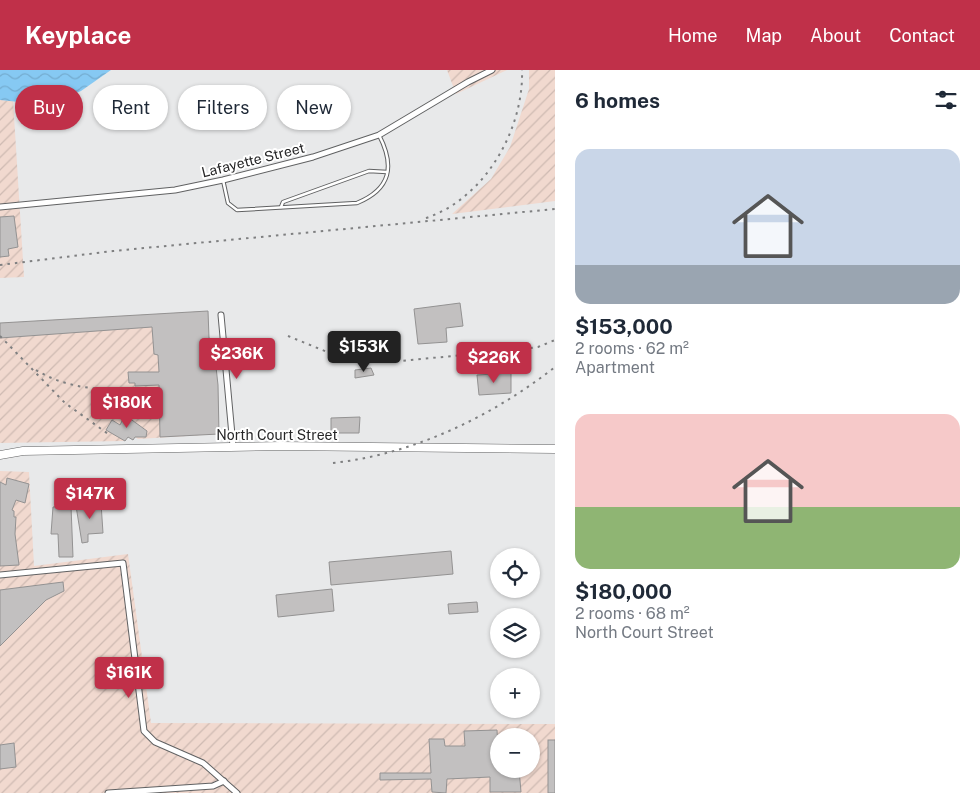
<!DOCTYPE html>
<meta charset="utf-8">
<style>
:root{--surface:#fff;--page:#f6f6f7;--text:#1f2937;--muted:#747a83;--accent:#c03049}
body{margin:0;font-family:"Public Sans",sans-serif;background:var(--page);color:var(--text);height:100vh;display:flex;flex-direction:column;font-size:19px;white-space:nowrap}
*{box-sizing:border-box;margin:0}
p{font-size:16px;color:var(--muted)}
.icon{flex:none;width:28px;height:28px;fill:none;stroke:currentColor;stroke-width:2;stroke-linecap:round;stroke-linejoin:round}
.map{position:relative;flex:1;overflow:hidden}
.side{display:flex;flex-direction:column;background:var(--surface);width:425px}
.side>*{flex:none}
.guide{position:absolute;left:15px;top:15px;width:465px;height:45px;display:flex;gap:10px}
.fabs{position:absolute;left:490px;top:478px;display:grid;gap:10px}
.fabs a{display:grid;place-items:center;width:50px;height:50px;border-radius:50%;background:var(--surface);box-shadow:0 1px 4px #0004;font-size:25px}
.price{position:absolute;translate:-50% -42px;padding:0 11px;border-radius:5px;background:var(--accent);color:#fff;font-size:16px;line-height:32px;filter:drop-shadow(0 1px 2px #0008)}
.price::after{content:'';position:absolute;left:50%;top:30px;width:15px;height:11px;margin-left:-8px;background:inherit;clip-path:polygon(0 0,100% 0,50% 100%)}
.price.on{background:#222;color:#fff}
ul{padding:0;list-style:none}
li{display:grid;align-content:center;gap:10px;height:265px;padding:0 20px}
li span{display:grid;place-items:center;height:155px;border-radius:15px;color:#555}
li>.icon{margin-inline-start:auto}
span .icon{width:90px;height:90px;fill:#fffc;stroke-width:1}
li b{font-size:21px}
h2{display:flex;justify-content:space-between;align-items:center;height:60px;padding:0 20px;font-size:21px}
.tag{padding:0 18px;border-radius:22px;background:var(--surface);box-shadow:0 1px 4px #0004;font-size:18px;line-height:45px}
.tag.on{background:var(--accent);color:#fff}
header{display:flex;align-items:center;gap:30px;box-sizing:border-box;height:70px;padding:0 25px;background:var(--accent);color:#fff}
header strong{font-size:24px}
nav{display:flex;gap:28px;margin-inline-start:auto;font-size:18px}
main{display:flex;flex:1;min-height:0}
.map>svg:first-child{display:block}
.industrial{fill:url(#industrial-furrows);fill-rule:evenodd}
.water{fill:url(#water-waves)}
.building{fill:#c2c0c0;stroke:#939292}
.lines{fill:none;stroke-linecap:round;stroke-linejoin:round}
.lane-casing{stroke:#606162;stroke-width:4.5}
.street-casing{stroke:#606162;stroke-width:7}
.secondary-casing{stroke:#606162;stroke-width:9}
.lane{stroke:#fff;stroke-width:2.5}
.street{stroke:#fff;stroke-width:5}
.secondary{stroke:#fff;stroke-width:8}
.rail{stroke:#7e7f80;stroke-width:2;stroke-dasharray:2.5 5;stroke-linecap:butt}
.labels{text-anchor:middle;stroke-width:4;stroke-linejoin:round;paint-order:stroke}
.street-label{font-size:14px;fill:#262627;stroke:#fff}
</style>
<header>
<strong>Keyplace</strong>
<nav><a>Home</a><a>Map</a><a>About</a><a>Contact</a></nav>
</header>
<main>
<div class="map">
<svg width="555" height="723" viewBox="0 0 555 723">
<defs>
<pattern id="industrial-furrows" width="10" height="10" patternUnits="userSpaceOnUse" patternTransform="scale(1.25)"><rect width="10" height="10" fill="#f1d9cf"/><path d="M-1 1l2-2M0 10L10 0M9 11l2-2" fill="none" stroke="#cebab2"/></pattern>
<pattern id="water-waves" width="16" height="10" patternUnits="userSpaceOnUse" patternTransform="scale(1.25)"><rect width="16" height="10" fill="#86c9f3"/><path d="M0 5q4-4 8 0t8 0" fill="none" stroke="#74acd0"/></pattern>
</defs>
<rect width="100%" height="100%" fill="#e8e9ea"/>
<!-- industrial -->
<g class="industrial">
<path d="M447 0H507L456 24Z"/>
<path d="M529 0H555V131L452 144 491 109 510 77 529 19Z"/>
<path d="M4 29 13 30 24 207 0 208V30Z"/>
<path d="M208 241 209 268 218 315 219 364 138 369 135 367 133 370 128 367 125 371 0 373V253Z"/>
<path d="M0 401 29 402 34 496 128 484 151 653 555 654V723H0ZM499 666H531V699H499Z"/>
</g>
<!-- water -->
<path class="water" d="M0 0H111L81 21 48 35 0 30Z"/>
<!-- building -->
<g class="building">
<path d="M14 146 18 177 8 179 9 186 0 187V147Z"/>
<path d="M460 233 463 256 446 258 447 272 418 274 414 239Z"/>
<path d="M208 241 209 268 213 270 218 315 219 364 160 367 159 315 135 316V313H129L128 302H159L158 285 154 284 152 257 0 268V253Z"/>
<path d="M371 298 374 305 355 308V300Z"/>
<path d="M511 303V323L479 325 477 305Z"/>
<path d="M125 345 147 361 146 367H135L133 370 128 367 125 371 106 360 112 350 120 355Z"/>
<path d="M360 347 359 363H331V348Z"/>
<path d="M7 408 29 414 25 433 16 430 12 440 14 441V447H16L15 464 19 495 0 496V412L6 415Z"/>
<path d="M101 433 103 463 88 464V472L82 473 76 436Z"/>
<path d="M71 436 73 487H59L58 464H51L53 437Z"/>
<path d="M451 481 453 504 331 515 329 492Z"/>
<path d="M63 512 64 521 46 530 0 576V520Z"/>
<path d="M332 519 334 541 278 547 276 525Z"/>
<path d="M477 532 478 542 449 544 448 534Z"/>
<path d="M497 660 499 699H519L521 722H490V707L447 709 446 723 432 722 431 709 380 710V703H431L429 669H444L445 676H465L464 661Z"/>
<rect x="548" y="670" width="7" height="53"/>
<path d="M14 673 16 697 0 699V675Z"/>
</g>
<g class="lines">
<defs>
<g id="lane">
<path d="M223 110 228 133 237 140 357 133C391 119 395 96 379 65"/>
<path d="M281 137 283 132 369 101 387 102"/>
</g>
<g id="street">
<path d="M0 137 175 120 223 110 313 87 379 65 468 12 492 0"/>
<path d="M221 245 233 376"/>
<path d="M0 505 123 493 144 661 155 672 203 693 237 723"/>
<path d="M108 723 213 716 224 711"/>
</g>
<path id="secondary" d="M0 385 23 381 281 376 555 379"/>
</defs>
<!-- lane casing -->
<use href="#lane" class="lane-casing"/>
<!-- street casing -->
<use href="#street" class="street-casing"/>
<!-- secondary casing -->
<use href="#secondary" class="secondary-casing"/>
<!-- lane -->
<use href="#lane" class="lane"/>
<!-- street -->
<use href="#street" class="street"/>
<!-- secondary -->
<use href="#secondary" class="secondary"/>
<!-- rail -->
<g class="rail">
<path d="M426 148C484 129 524 60 522 0"/>
<path d="M0 195 113 181 555 139"/>
<path d="M0 266 65 333 111 366"/>
<path d="M288 266 342 288 353 290 391 292 524 279 538 277 555 270"/>
<path d="M36 300C70 321 112 321 151 319"/>
<path d="M333 393C414 384 491 347 555 297"/>
</g>
</g>
<g class="labels">
<!-- street labels -->
<g class="street-label">
<text transform="translate(253 90) rotate(-14)" y="5">Lafayette Street</text>
<text x="277" y="370">North Court Street</text>
</g>
</g>
</svg>
<div class="fabs">
<a><svg class="icon" aria-label="locate" viewBox="0 0 24 24"><circle cx="12" cy="12" r="6"/><path d="M12 2v4M12 18v4M2 12h4M18 12h4"/></svg></a>
<a><svg class="icon" aria-label="layers" viewBox="0 0 24 24"><path d="M12 4l9 5-9 5-9-5zM3 14l9 5 9-5"/></svg></a>
<a>+</a>
<a>−</a>
</div>
<b class="price on" style="left:364px;top:303px">$153K</b>
<b class="price" style="left:237px;top:310px">$236K</b>
<b class="price" style="left:494px;top:314px">$226K</b>
<b class="price" style="left:127px;top:359px">$180K</b>
<b class="price" style="left:90px;top:450px">$147K</b>
<b class="price" style="left:129px;top:629px">$161K</b>
<div class="guide">
<a class="tag on">Buy</a>
<a class="tag">Rent</a>
<a class="tag">Filters</a>
<a class="tag">New</a>
</div>
</div>
<section class="side">
<h2>6 homes<svg class="icon" aria-label="filters" viewBox="0 0 24 24"><path d="M4 7h16M4 17h16"/><circle cx="9" cy="7" r="2"/><circle cx="15" cy="17" r="2"/></svg></h2>
<ul>
<li><span style="background:linear-gradient(#c9d6e8 75%,#9aa5b1 0)"><svg class="icon" aria-label="home" viewBox="0 0 24 24"><path d="M3 11l9-7 9 7M6 9v11h12V9"/></svg></span><div><b>$153,000</b><p>2 rooms · 62 m²</p><p>Apartment</p></div></li>
<li><span style="background:linear-gradient(#f6c9c9 60%,#8fb573 0)"><svg class="icon" aria-label="home" viewBox="0 0 24 24"><path d="M3 11l9-7 9 7M6 9v11h12V9"/></svg></span><div><b>$180,000</b><p>2 rooms · 68 m²</p><p>North Court Street</p></div></li>
</ul>
</section>
</main>
